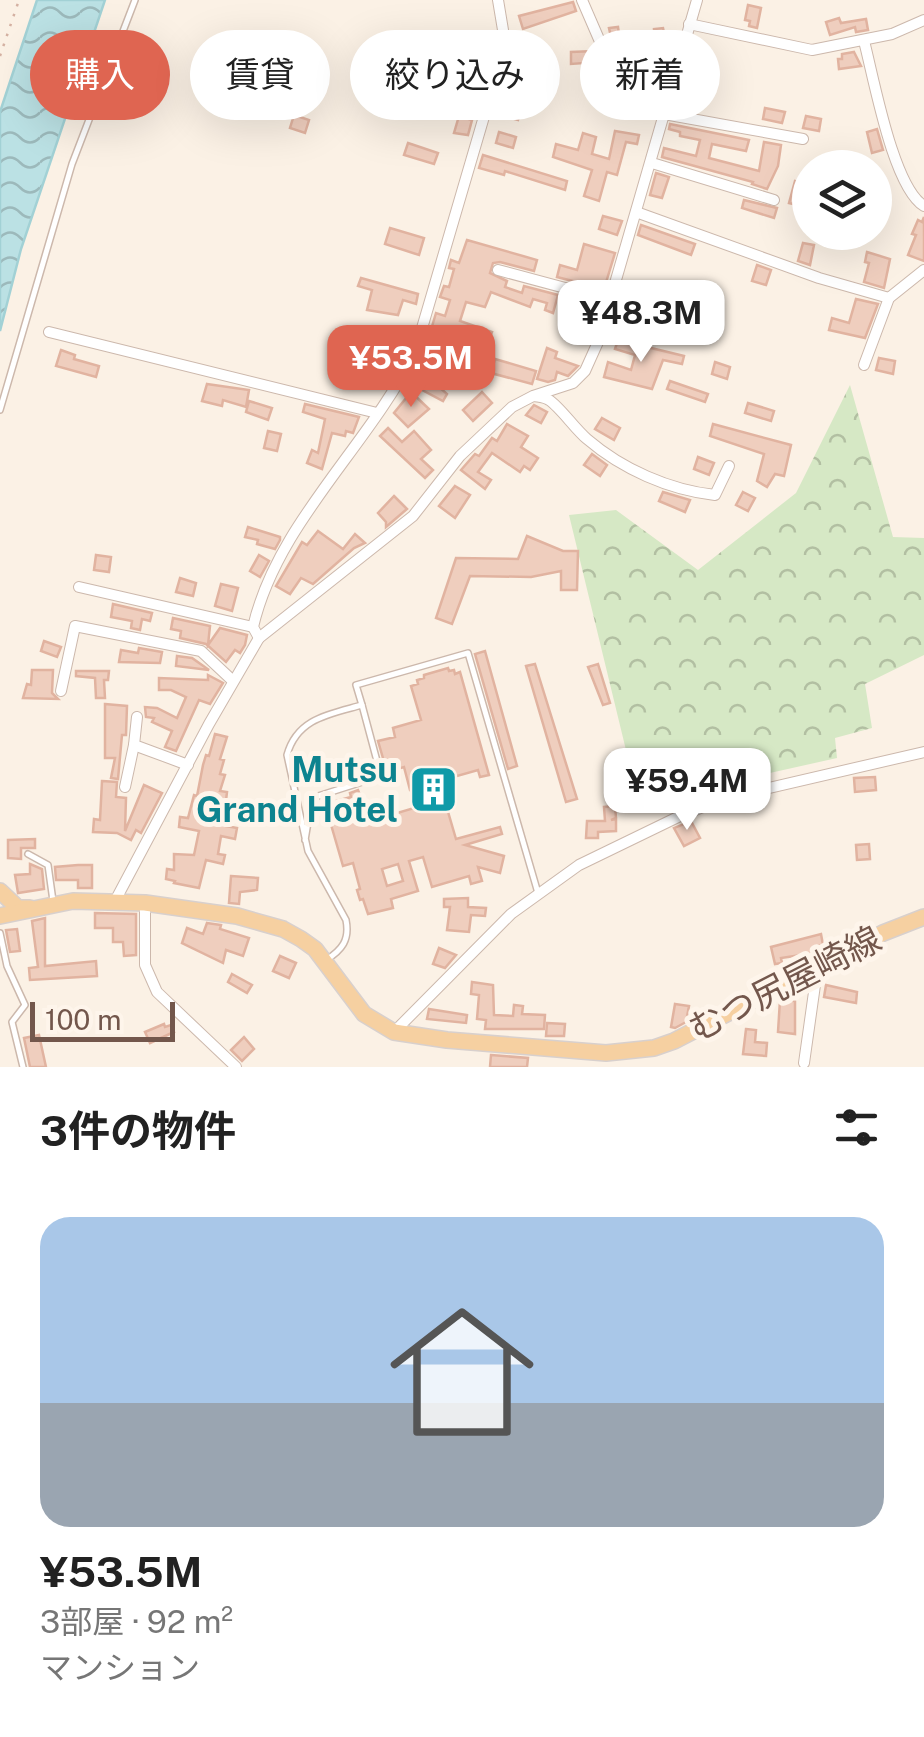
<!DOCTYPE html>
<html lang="ja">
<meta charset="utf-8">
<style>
:root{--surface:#fff;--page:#f2f2f2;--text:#222;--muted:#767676;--line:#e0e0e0;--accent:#df6551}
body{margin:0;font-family:"Public Sans","Noto Sans JP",sans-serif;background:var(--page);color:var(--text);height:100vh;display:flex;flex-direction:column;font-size:38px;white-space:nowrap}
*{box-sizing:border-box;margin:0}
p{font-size:32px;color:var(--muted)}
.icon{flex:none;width:55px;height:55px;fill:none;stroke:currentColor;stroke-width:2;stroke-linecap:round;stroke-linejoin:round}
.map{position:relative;height:1067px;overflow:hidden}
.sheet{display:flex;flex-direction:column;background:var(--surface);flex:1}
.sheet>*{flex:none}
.banner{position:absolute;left:30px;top:30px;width:865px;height:90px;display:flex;gap:20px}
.fabs{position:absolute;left:792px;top:150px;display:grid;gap:20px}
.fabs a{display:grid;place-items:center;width:100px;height:100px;border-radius:50%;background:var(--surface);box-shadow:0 10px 40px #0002;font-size:50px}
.scale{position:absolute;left:30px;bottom:25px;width:145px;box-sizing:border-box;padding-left:10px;border:5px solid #73574c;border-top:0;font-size:28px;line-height:35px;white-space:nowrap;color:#73574c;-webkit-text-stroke:8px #fef5eb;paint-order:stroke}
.price{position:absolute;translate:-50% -85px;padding:0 22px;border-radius:20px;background:#fff;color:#222;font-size:32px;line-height:65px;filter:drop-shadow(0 2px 5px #0008)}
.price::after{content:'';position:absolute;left:50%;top:60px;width:30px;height:22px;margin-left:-15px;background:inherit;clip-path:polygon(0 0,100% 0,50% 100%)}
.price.active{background:var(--accent);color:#fff}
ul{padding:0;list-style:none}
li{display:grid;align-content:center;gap:20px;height:530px;padding:0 40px}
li+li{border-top:2px solid var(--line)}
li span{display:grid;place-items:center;height:310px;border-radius:30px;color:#555}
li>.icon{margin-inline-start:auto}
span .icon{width:180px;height:180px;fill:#fffc;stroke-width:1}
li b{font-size:42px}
h2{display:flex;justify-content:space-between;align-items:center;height:120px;padding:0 40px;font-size:42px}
.chip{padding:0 35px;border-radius:45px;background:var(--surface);box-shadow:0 10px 40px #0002;font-size:35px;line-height:90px}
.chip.active{background:var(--accent);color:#fff}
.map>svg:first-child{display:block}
.forest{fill:url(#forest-crowns)}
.water{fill:url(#water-waves);stroke:#a2d1d5;stroke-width:2.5}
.building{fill:#efcebe;stroke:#e1b3a0;stroke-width:2.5;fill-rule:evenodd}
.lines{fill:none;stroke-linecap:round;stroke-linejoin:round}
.service-casing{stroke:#ccb8ac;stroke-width:8}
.minor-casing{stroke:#ccb8ac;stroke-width:12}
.primary-casing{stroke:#d8d0cd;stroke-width:18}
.path{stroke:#d4b1a2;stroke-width:2.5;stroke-dasharray:2.5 8;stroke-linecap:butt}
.service{stroke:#fff;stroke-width:5}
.minor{stroke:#fff;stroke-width:10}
.primary{stroke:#f6d0a1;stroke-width:15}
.labels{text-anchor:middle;stroke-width:10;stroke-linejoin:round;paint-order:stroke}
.culture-label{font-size:35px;font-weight:bold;fill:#0d838f;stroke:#fef5eb;text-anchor:end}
.street-label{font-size:35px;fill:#73574c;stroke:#fef5eb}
</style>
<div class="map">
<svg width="924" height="1067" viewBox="0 0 924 1067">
<defs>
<pattern id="forest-crowns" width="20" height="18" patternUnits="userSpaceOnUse" patternTransform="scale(2.5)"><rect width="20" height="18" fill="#d6e8c5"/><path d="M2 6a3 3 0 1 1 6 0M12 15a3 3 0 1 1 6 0" fill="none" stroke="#b2bfa2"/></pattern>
<pattern id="water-waves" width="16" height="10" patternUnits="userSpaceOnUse" patternTransform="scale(2.5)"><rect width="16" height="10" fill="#bbe1e4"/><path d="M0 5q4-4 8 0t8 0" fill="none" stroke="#9cb9bb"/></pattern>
</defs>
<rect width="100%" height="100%" fill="#fbf1e5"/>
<!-- forest -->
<path class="forest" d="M850 385 893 537 924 538V655L865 684 872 728 835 738 837 758 721 784 710 755 633 779 569 515 616 510 698 570 796 493Z"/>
<!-- water -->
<path class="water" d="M37 0H105L21 249 0 331V112Z"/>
<!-- building -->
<g class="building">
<path d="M573 2 576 11 523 29 519 16Z"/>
<path d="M748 5 761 8 757 28 749 26 750 21 745 20Z"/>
<path d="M839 18 841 23 866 19 868 30 856 32 855 27 830 35 826 22Z"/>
<path d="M618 27 620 41 631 39 634 51 615 55 609 28Z"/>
<path d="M663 28 664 33H672L673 45H655L654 29Z"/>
<path d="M594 51 599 62 571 64V52Z"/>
<path d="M854 52 861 66 839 69 838 59H842V54Z"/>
<path d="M687 66 708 70 707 79 684 75Z"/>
<path d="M426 76 482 90 480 99 424 90Z"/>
<path d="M511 82 535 90 532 101 524 98 518 120 500 115Z"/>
<path d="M640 84 660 89 657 100 637 95Z"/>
<path d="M680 96 703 99 701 109 679 106Z"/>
<path d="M765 108 785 112 782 123 763 119Z"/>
<path d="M294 115 309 120 305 133 290 128Z"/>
<path d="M459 116 472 120 468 135 454 133Z"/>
<path d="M806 116 821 119 819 131 803 128Z"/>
<path d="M670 124 749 140 746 151 712 144 709 158 759 171 764 142 781 145 778 166 767 189 752 184 753 182 662 157 664 148 696 156 700 140 680 136V132L669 129Z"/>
<path d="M877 129 883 150 872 153 867 132Z"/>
<path d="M615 131 639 135 637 144 626 142 617 175 607 172 599 201 584 196 592 170 553 157 556 144 578 150 583 133 596 137 592 154 609 159Z"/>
<path d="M499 132 516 137 513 148 496 143Z"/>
<path d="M408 143 438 153 434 164 404 155Z"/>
<path d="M483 155 567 181 565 190 505 171 504 175 479 168Z"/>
<path d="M656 173 669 177 662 198 650 195Z"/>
<path d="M795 181 810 185 809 208 789 203Z"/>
<path d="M744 200 777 208 774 218 742 208Z"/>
<path d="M603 216 622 221 617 235 599 229Z"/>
<path d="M924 217V261L908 255 916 235 912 234 918 220 922 222Z"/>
<path d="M641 225 695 244 691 255 638 235Z"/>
<path d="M390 228 424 238 419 255 385 244Z"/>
<path d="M467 240 537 260 534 271 500 262 493 263 490 273 507 281 505 287 522 293 524 286 558 295 553 313 545 310 547 303 533 299 530 307 491 292 485 307 466 302 460 321 492 332 488 342 469 335 467 342 459 339 461 333 446 328 441 341 456 347 439 387 447 394 443 401 422 390 436 354 425 350 436 313 445 316 450 300 440 297 444 286 449 287 454 269 449 268 451 260 459 263Z"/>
<path d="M803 243 814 245 810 265 798 261Z"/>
<path d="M584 244 615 253 604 289 557 277 560 265 577 270Z"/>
<path d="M867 252 890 259 884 288 864 282 869 263 865 262Z"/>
<path d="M757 265 771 270 766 285 752 281Z"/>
<path d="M361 278 418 294 416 304 403 300 398 315 367 310 372 290 358 286Z"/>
<path d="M627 286 660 290 656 304 625 295Z"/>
<path d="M856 299 878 304 865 338 829 330 832 318 849 323Z"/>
<path d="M566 323 588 330 585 341 563 334Z"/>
<path d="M360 329 388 339 384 350 356 341Z"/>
<path d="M618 340 684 356 682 364 663 360 652 389 604 377 608 362 631 370 635 355 615 349Z"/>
<path d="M547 348 557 352 555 358 578 366 568 376 557 372 555 380 548 382 537 379Z"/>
<path d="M61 350 75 355 74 359 99 366 96 377 56 366Z"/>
<path d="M879 358 895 361 893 374 876 370Z"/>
<path d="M495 359 536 371 532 384 491 373Z"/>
<path d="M715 362 730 367 727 379 712 374Z"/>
<path d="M670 381 708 394 705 402 667 389Z"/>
<path d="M207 384 249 390 246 407 223 400 222 406 202 401Z"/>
<path d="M411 392 429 409 408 427 394 413Z"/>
<path d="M482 392 492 403 473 421 463 410Z"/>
<path d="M249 401 272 408 268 420 246 412Z"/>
<path d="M748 403 774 411 771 421 745 413Z"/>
<path d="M305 404 359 417 353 433 346 431 345 436 332 433 322 469 307 463 312 450 318 453 325 419 303 412Z"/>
<path d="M534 405 547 412 541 423 526 415Z"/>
<path d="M602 418 620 428 614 440 595 429Z"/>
<path d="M507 424 528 436 521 447 538 458 530 470 524 466 520 472 492 453 478 472 491 480 485 489 461 470 475 454 479 456 492 438 497 441Z"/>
<path d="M713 424 791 445 784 476 775 474 767 487 757 481 764 454 710 436Z"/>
<path d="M388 428 402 442 414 431 431 450 421 459 433 470 425 478 380 436Z"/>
<path d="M268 431 281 434 277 451 264 448Z"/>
<path d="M592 454 607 465 600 476 584 465Z"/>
<path d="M698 457 714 463 709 475 694 469Z"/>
<path d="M455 486 470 495 455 518 439 506Z"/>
<path d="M663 492 690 500 685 512 659 501Z"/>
<path d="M743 492 755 498 748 511 736 505Z"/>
<path d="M394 496 407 509 386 527V522L378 513Z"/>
<path d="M248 527 280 537V540L275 549 257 544 258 540 245 537Z"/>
<path d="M318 531 343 549 355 534 365 543 354 548 313 584 301 578 290 594 276 586 302 542 307 545Z"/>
<path d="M527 536 563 551H578L577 590H561V571L531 577 470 576 452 624 436 618 456 558 518 559Z"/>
<path d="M96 555 111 557 109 572 94 570Z"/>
<path d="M259 555 269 561 260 577 250 571Z"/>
<path d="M180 578 196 583 193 596 176 592Z"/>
<path d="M221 584 238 588 232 611 215 606Z"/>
<path d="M113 604 152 613 150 621 142 619 140 630 131 628 132 621 111 617Z"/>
<path d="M173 618 210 626 208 645 220 628 247 635 245 645 240 653 235 650 226 662 206 644 180 638 181 631 171 629Z"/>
<path d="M44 641 61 647 57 657 41 651Z"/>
<path d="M139 648 162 652 160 663 119 662 121 650 138 653Z"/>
<path d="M485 651 517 766 508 769 475 654Z"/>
<path d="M177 656 192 658 209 670 176 666Z"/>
<path d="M535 664 577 799 566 802 526 666Z"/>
<path d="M598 664 610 703 603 705 588 667Z"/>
<path d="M448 668 449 671 454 670 455 674 460 672 489 775 480 777 478 770 439 781 456 839 500 827 502 834 465 845 504 856 500 873 478 867 482 881 471 884 469 876 432 887 423 857 409 861 418 891 391 899 393 908 368 914 363 899 360 900 357 890 360 889 353 863 343 866 325 804 351 797 350 793 358 790 368 814 392 806 394 814 428 804 423 786 410 790 404 767 387 772 378 741 395 737 393 728 421 720 411 686 418 684 417 680 424 678V675ZM398 864 403 881 387 886 382 869Z"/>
<path d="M32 670H53L52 693 58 699 23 698 27 684 31 685Z"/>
<path d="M76 671H109L108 680H104L105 698H96L95 678 76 676Z"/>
<path d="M208 675 223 683 210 704 199 700 176 751 165 747 172 731 152 722 154 718 146 717 145 707 157 708 177 718 186 697 171 690H159V678L208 680Z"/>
<path d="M105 704 127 706 126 735H122L118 779 111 778 115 758H105Z"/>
<path d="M215 734 227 737 220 759 224 760 220 774 225 775 220 791 227 792 225 809 229 810 226 826 237 828 235 839 221 836 218 854 225 855 223 864 206 860 199 888 174 883 175 881 166 879 167 869 174 870V854L194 855 199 831 179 827 180 817 188 818 194 795 197 796 203 765 206 755 209 756Z"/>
<path d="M875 777 876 790 855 792 854 778Z"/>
<path d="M102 781 117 782 116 797 126 798 125 831 144 785 162 793 141 833 136 830 131 840 117 833 93 832 94 819 100 820Z"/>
<path d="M653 786 659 799 643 806 637 793Z"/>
<path d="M615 806 616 818 611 820 616 819V831L598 832V838H586L587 821H605L604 807Z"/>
<path d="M691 821 700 838 684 846 674 828Z"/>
<path d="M35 839V848H21V859L8 858V840Z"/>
<path d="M869 844 870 859 857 860 856 845Z"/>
<path d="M30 864 42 869 44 889 18 893 15 875 30 874Z"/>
<path d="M78 865H92V888H78V880H56L55 867Z"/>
<path d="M231 876 258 878 257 890 240 892 239 904 229 903Z"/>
<path d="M468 898V907L486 908 485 916 471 915 469 932 447 930 450 907H444V899Z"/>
<path d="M95 913 136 914V955L124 956 123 942H113V928H95Z"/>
<path d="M45 918V966L96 961 97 976 30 980 29 968 38 967 32 921Z"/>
<path d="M207 923 221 925 220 929 249 938 243 956 226 950 223 963 182 943 187 928 203 934Z"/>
<path d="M17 929 20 951 10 952 6 930Z"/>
<path d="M821 934 823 945 818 946 820 953 809 959 808 954 781 958 782 963 775 964 771 947Z"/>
<path d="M439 948 456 955 445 968 433 964Z"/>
<path d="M280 956 296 963 289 978 273 971Z"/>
<path d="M232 974 252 985 247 993 228 982Z"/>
<path d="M472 982 493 985 494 1015 513 1016 514 1005 523 1006 522 1014 545 1015 544 1029H485L486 1020 477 1019 479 995 471 994Z"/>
<path d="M826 985 857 992 856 1003 824 997Z"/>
<path d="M780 1000 795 1001V1034L778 1032Z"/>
<path d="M675 1004 689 1006 686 1022 675 1028 671 1027Z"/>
<path d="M429 1009 467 1015 466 1023 427 1019Z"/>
<path d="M547 1023 565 1024 564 1036H546Z"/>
<path d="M164 1024 165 1027 171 1025 174 1032 150 1043 145 1032Z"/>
<path d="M746 1029 756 1030 755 1042 767 1043 766 1056 743 1054Z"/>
<path d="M39 1035 46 1067H30L24 1038Z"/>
<path d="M244 1037 254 1049 242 1061 231 1050Z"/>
<path d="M491 1055 528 1058 527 1067H490Z"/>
</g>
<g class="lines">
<defs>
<g id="service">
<path d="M0 410 72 164 135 0"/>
<path d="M362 705 356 685 468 653 538 893"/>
<path d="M305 840 312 798 381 776 362 705C330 714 297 718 287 755L308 851 346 920C350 940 342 950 326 960"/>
<path d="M28 854 48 865 53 901"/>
<path d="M0 933 7 966 25 1005 12 1022 23 1067"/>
</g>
<g id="minor">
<path d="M582 0 611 67 672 83"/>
<path d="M689 24 812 50 892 34 924 20"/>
<path d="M864 41C874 79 893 187 924 206"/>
<path d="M664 114 803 139"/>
<path d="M652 163 774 200"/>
<path d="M636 212 819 278 889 298 924 270"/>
<path d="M498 270 610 300"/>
<path d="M49 332 377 413"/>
<path d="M864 365 889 298"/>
<path d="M534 396C539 397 544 397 549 400 560 407 575 429 587 439 622 469 669 490 715 495L729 466"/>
<path d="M79 587 253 627"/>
<path d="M259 638 253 627C277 523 369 446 415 352L500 62 503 30 498 0"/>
<path d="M61 691 75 626 201 651 233 681"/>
<path d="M137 717 134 745 188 765"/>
<path d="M125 787 134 745"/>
<path d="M115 901 209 724 259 638 413 516 460 456 512 407 533 396 573 383 585 371 598 342 697 0"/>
<path d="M145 903V965L157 992 236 1067"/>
<path d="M394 1032 511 914 579 865 680 816 726 798 924 752"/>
<path d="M804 1063 816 978 813 969"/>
</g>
<g id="primary">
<path d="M0 891 18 908H30"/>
<path d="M0 916 73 901 145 903 237 916 283 929 301 939 315 949 364 1014 394 1032 447 1040 606 1053 654 1048 674 1041 883 933 924 917"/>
</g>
</defs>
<!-- service casing -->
<use href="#service" class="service-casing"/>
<!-- minor casing -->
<use href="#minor" class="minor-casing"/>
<!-- primary casing -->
<use href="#primary" class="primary-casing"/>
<!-- path -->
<path class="path" d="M0 56 19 0"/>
<!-- service -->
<use href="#service" class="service"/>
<!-- minor -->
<use href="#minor" class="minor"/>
<!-- primary -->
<use href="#primary" class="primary"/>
</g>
<!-- icons -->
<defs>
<symbol id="building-square" viewBox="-11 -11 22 22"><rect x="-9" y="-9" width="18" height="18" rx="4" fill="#0f9aa8" stroke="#fef5eb"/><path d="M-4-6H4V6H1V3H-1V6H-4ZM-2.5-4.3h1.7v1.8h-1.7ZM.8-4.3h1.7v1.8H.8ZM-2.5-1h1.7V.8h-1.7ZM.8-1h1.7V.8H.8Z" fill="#fff"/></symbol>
</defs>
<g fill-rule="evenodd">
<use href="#building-square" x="406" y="762" width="55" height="55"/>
</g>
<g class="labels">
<!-- culture labels -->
<g class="culture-label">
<text x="398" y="782">Mutsu<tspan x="398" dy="40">Grand Hotel</tspan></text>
</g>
<!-- street labels -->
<g class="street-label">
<text transform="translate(785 984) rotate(-27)" y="12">むつ尻屋崎線</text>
</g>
</g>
</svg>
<div class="fabs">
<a><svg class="icon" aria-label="layers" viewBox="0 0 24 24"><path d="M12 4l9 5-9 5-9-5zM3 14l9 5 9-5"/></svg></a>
</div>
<div class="scale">100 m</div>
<b class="price" style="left:641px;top:365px">¥48.3M</b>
<b class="price active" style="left:411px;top:410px">¥53.5M</b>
<b class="price" style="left:687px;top:833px">¥59.4M</b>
<div class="banner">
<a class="chip active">購入</a>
<a class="chip">賃貸</a>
<a class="chip">絞り込み</a>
<a class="chip">新着</a>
</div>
</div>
<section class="sheet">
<h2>3件の物件<svg class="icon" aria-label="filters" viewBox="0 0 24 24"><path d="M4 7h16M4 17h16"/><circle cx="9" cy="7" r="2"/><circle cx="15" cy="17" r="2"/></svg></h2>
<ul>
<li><span style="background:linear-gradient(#a9c7e8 60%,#9aa5b1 0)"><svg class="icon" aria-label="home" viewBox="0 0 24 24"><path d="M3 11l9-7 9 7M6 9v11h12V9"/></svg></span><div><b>¥53.5M</b><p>3部屋 · 92 m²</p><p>マンション</p></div></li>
</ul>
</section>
